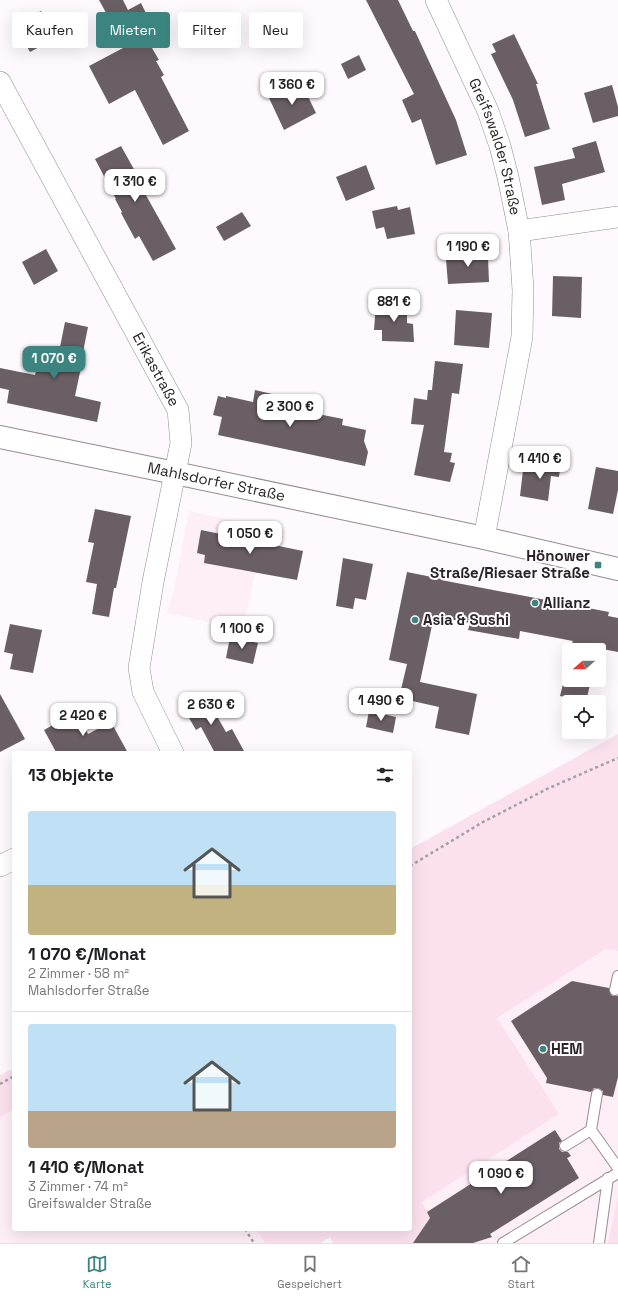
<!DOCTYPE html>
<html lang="de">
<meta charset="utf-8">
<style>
:root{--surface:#fff;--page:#f6f6f6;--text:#202124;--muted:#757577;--line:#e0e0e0;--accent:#3c8480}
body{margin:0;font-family:"Space Grotesk",sans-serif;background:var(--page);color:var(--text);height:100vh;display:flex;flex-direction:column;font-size:15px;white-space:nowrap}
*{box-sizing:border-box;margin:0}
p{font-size:13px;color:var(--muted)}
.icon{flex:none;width:22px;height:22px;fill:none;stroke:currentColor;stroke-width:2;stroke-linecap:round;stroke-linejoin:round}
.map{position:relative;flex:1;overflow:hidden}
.sheet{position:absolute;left:12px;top:751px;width:400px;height:480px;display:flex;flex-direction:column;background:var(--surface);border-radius:4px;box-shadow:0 4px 16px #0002}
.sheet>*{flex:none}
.hud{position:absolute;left:12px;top:12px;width:400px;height:36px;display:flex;gap:8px}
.needle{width:26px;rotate:250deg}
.controls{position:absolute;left:562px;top:643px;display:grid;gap:8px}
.controls a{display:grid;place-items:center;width:44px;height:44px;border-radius:4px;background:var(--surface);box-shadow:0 4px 16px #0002;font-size:20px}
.price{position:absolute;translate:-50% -34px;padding:0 9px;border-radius:8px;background:#fff;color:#222;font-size:13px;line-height:26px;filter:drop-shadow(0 1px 2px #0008)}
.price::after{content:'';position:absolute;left:50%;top:24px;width:12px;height:9px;margin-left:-6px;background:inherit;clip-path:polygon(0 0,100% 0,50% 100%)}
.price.selected{background:var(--accent);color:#fff}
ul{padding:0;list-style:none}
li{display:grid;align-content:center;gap:8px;height:212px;padding:0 16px}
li+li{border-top:1px solid var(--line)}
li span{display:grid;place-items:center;height:124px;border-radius:4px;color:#555}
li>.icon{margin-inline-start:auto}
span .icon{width:72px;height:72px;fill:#fffc;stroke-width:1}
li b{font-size:17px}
h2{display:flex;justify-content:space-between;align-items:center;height:48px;padding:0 16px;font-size:17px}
.tag{padding:0 14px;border-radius:4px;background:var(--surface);box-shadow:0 4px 16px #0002;font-size:14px;line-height:36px}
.tag.selected{background:var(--accent);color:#fff}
.tabs{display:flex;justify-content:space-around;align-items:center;height:56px;border-top:1px solid var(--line);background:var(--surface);font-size:11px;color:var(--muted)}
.tabs a{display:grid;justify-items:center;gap:2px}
.tabs .selected{color:var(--accent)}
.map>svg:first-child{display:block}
.built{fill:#feeef6}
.green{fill:#fbe1ee}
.building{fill:#6a5f64}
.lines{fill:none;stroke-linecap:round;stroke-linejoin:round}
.lane-casing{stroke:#968b91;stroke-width:12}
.street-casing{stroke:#968b91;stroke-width:22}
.secondary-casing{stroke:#968b91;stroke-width:24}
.path{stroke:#a49fa2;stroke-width:2.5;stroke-dasharray:3 3;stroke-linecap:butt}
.lane{stroke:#fff;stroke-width:10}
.street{stroke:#fff;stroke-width:21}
.secondary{stroke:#fff;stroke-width:22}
.poi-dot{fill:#3c8480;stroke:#fef9fc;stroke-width:1.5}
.labels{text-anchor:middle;stroke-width:4;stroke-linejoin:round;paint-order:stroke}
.street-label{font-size:15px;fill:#292527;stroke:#fef9fc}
.poi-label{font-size:15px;font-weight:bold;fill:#292527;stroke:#fef9fc;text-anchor:start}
</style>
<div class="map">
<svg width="618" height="1243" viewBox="0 0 618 1243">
<rect width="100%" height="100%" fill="#fef9fc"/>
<!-- built -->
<g class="built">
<path d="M189 511 265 527 243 629 167 613 174 590Z"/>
<path d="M618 942V1229L616 1243H376L410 1229V1210L558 1114 497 1018Z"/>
<path d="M14 1109V1229H256L265 1243H0V1117Z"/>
</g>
<!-- green -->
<g class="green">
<path d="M618 734V951L606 949 497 1018 559 1114 422 1202 431 1220C424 1227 419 1233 416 1243H333L330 1237 321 1243H265L256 1229H410V849Z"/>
<path d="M14 1068V1109L0 1117V1075Z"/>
<path d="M618 1197V1243H608Z"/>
</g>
<!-- building -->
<g class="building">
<path d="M99 0H123L128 10 141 3 161 44 152 48 159 60 156 61 164 75 161 77 189 131 163 145 135 90 109 104 89 66 125 47Z"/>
<path d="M366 0H398L413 31H415L456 120 467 155 436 165 421 119 412 123 402 100 414 94Z"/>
<path d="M41 11 56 38 30 52 15 25Z"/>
<path d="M514 34 538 84H536L550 129 525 137 513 100 491 54 496 52 492 44Z"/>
<path d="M359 55 366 70 348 79 341 64Z"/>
<path d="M301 82 316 113 284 130 269 98Z"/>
<path d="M612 85 618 107V116L593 123 584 93Z"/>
<path d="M596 141 605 172 562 184 565 200 542 205 534 167 575 158 572 148Z"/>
<path d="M121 146 135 171 133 172 176 249 153 261 139 236 135 239 121 213 122 212 115 199H116L95 159Z"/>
<path d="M366 165 375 189 346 201 336 177Z"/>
<path d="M397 206 398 210 410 207 415 234 387 239 384 227 376 229 372 211Z"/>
<path d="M242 212 251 226 224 241 216 227Z"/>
<path d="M46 249 58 271 34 285 22 262Z"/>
<path d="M485 251V257H488L489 282 448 284 446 259 460 258 459 252Z"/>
<path d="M553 276 582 277 581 318 552 316Z"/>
<path d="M376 304 407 306V323L413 324 414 342 382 341V330H374Z"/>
<path d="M456 310 492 313 489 348 454 345Z"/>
<path d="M65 322 88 327 82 357 83 358 75 396 101 402 97 422 7 403 9 390 0 388V368L35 375 42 348 59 352Z"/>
<path d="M435 361 463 364 459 394 452 393 444 452 452 453 450 462 455 463 450 482 414 475 424 425 411 424 414 398 427 400 428 390H432Z"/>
<path d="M255 390 289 398V400L314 405 313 413 343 419 342 425 366 430 364 441 368 452 365 466 218 435 222 417 213 415 218 396 226 398V396L253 402Z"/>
<path d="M542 457 561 460 559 477 551 476 548 501 520 496 523 470 540 472Z"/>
<path d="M596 467 618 471V490L613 514 588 509Z"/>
<path d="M95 509 131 516 116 588H114L109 617 92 614 97 584 86 582 94 543 88 542Z"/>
<path d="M201 530 303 551 297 580 204 563 205 555 197 553Z"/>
<path d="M343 558 373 564 366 600 355 598 353 609 336 606Z"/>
<path d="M407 572 442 579 441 580 609 612 608 616 618 618V652L572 643 573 641 520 631 519 639 468 630 470 623 434 616 420 682 477 694 469 735 435 728 439 707 399 698 407 664 389 660Z"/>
<path d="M10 624 42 630 33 673 10 669 13 654 4 652Z"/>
<path d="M230 637 258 643 253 664 226 658Z"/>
<path d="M564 680H591L586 702 560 696Z"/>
<path d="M203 692 226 732 232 729 245 753H215L201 727 196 730 181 704Z"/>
<path d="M0 694 25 739 0 752Z"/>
<path d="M74 708 88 734 111 722 128 753H54L56 752 44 730 60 721 58 718Z"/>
<path d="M369 711 396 717 393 733 366 727Z"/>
<path d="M572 981 609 988 611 995 614 996H618V1077L613 1097 603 1095V1091L598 1088H594L591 1092 546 1083 547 1078 511 1021Z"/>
<path d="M555 1130 562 1141 559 1143V1149L562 1152H568L571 1156 567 1158 579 1178 490 1234 492 1237 473 1243H413L430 1218 427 1212Z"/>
</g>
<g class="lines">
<defs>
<g id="lane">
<path d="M615 990 618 976"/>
<path d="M597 1094 591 1130 618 1168"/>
<path d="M565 1146 591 1130"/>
<path d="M503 1243 618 1173"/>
<path d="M599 1243 608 1178"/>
</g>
<g id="street">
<path id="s1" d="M436 0 488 111 500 146 508 177 519 231 520 244 523 290 522 337 484 538"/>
<path id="s2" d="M0 82 178 410 181 443 153 582 139 668 143 692 173 753"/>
<path d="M519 231 618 217"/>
<path d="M0 866 14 859"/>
</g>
<g id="secondary">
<path id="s3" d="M0 437 175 473 484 538 618 569"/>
</g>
</defs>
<!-- lane casing -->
<use href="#lane" class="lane-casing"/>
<!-- street casing -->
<use href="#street" class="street-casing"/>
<!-- secondary casing -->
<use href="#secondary" class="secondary-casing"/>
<!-- path -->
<g class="path">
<path d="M410 866 483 822 549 788 618 758"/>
<path d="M0 1084 14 1076"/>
<path d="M245 1229 254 1243"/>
</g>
<!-- lane -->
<use href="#lane" class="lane"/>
<!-- street -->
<use href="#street" class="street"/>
<!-- secondary -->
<use href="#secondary" class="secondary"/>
</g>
<!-- markers -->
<g class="poi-dot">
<rect x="594" y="561" width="8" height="8" rx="2"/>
<circle cx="535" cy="603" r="4"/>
<circle cx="415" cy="620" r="4"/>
<circle cx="543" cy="1049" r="4"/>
</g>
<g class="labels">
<!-- street labels -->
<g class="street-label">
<text dy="5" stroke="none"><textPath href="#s1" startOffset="159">Greifswalder Straße</textPath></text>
<text dy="5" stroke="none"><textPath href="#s2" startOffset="327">Erikastraße</textPath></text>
<text dy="5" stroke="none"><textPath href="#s3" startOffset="221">Mahlsdorfer Straße</textPath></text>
</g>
<!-- poi labels -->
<g class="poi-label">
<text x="590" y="561" text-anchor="end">Hönower<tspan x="590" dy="17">Straße/Riesaer Straße</tspan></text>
<text x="543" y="608">Allianz</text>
<text x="423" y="625">Asia &amp; Sushi</text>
<text x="551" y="1054">HEM</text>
</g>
</g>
</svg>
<div class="controls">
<a><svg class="needle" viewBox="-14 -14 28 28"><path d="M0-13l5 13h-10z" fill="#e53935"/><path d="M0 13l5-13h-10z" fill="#757577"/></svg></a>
<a><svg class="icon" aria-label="locate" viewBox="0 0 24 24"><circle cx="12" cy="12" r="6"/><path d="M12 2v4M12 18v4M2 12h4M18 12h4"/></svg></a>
</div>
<b class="price" style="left:292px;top:106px">1 360 €</b>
<b class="price" style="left:135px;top:203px">1 310 €</b>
<b class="price" style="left:468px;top:268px">1 190 €</b>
<b class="price" style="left:394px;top:323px">881 €</b>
<b class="price selected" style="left:54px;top:380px">1 070 €</b>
<b class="price" style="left:290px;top:428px">2 300 €</b>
<b class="price" style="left:540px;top:480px">1 410 €</b>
<b class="price" style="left:250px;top:555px">1 050 €</b>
<b class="price" style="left:242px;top:650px">1 100 €</b>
<b class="price" style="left:381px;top:722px">1 490 €</b>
<b class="price" style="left:211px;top:726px">2 630 €</b>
<b class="price" style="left:83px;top:737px">2 420 €</b>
<b class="price" style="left:501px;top:1195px">1 090 €</b>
<div class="hud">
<a class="tag">Kaufen</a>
<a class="tag selected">Mieten</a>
<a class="tag">Filter</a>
<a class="tag">Neu</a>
</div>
<section class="sheet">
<h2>13 Objekte<svg class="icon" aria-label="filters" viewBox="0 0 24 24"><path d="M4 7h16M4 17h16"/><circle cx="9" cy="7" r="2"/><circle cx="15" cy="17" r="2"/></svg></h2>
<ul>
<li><span style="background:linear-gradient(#bfe0f5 60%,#c2b280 0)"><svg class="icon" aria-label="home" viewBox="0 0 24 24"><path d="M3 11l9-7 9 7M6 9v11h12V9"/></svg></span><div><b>1 070 €/Monat</b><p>2 Zimmer · 58 m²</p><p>Mahlsdorfer Straße</p></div></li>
<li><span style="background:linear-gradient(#bfe0f5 70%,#b9a48a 0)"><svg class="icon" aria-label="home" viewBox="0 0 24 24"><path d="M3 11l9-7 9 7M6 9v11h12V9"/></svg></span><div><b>1 410 €/Monat</b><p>3 Zimmer · 74 m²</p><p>Greifswalder Straße</p></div></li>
</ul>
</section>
</div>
<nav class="tabs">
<a class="selected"><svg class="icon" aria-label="map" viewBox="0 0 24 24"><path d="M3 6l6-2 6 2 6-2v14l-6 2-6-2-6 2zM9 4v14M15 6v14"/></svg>Karte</a>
<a><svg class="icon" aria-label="saved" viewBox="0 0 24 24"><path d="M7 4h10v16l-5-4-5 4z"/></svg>Gespeichert</a>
<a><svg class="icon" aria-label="home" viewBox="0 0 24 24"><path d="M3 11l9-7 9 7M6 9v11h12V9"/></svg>Start</a>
</nav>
